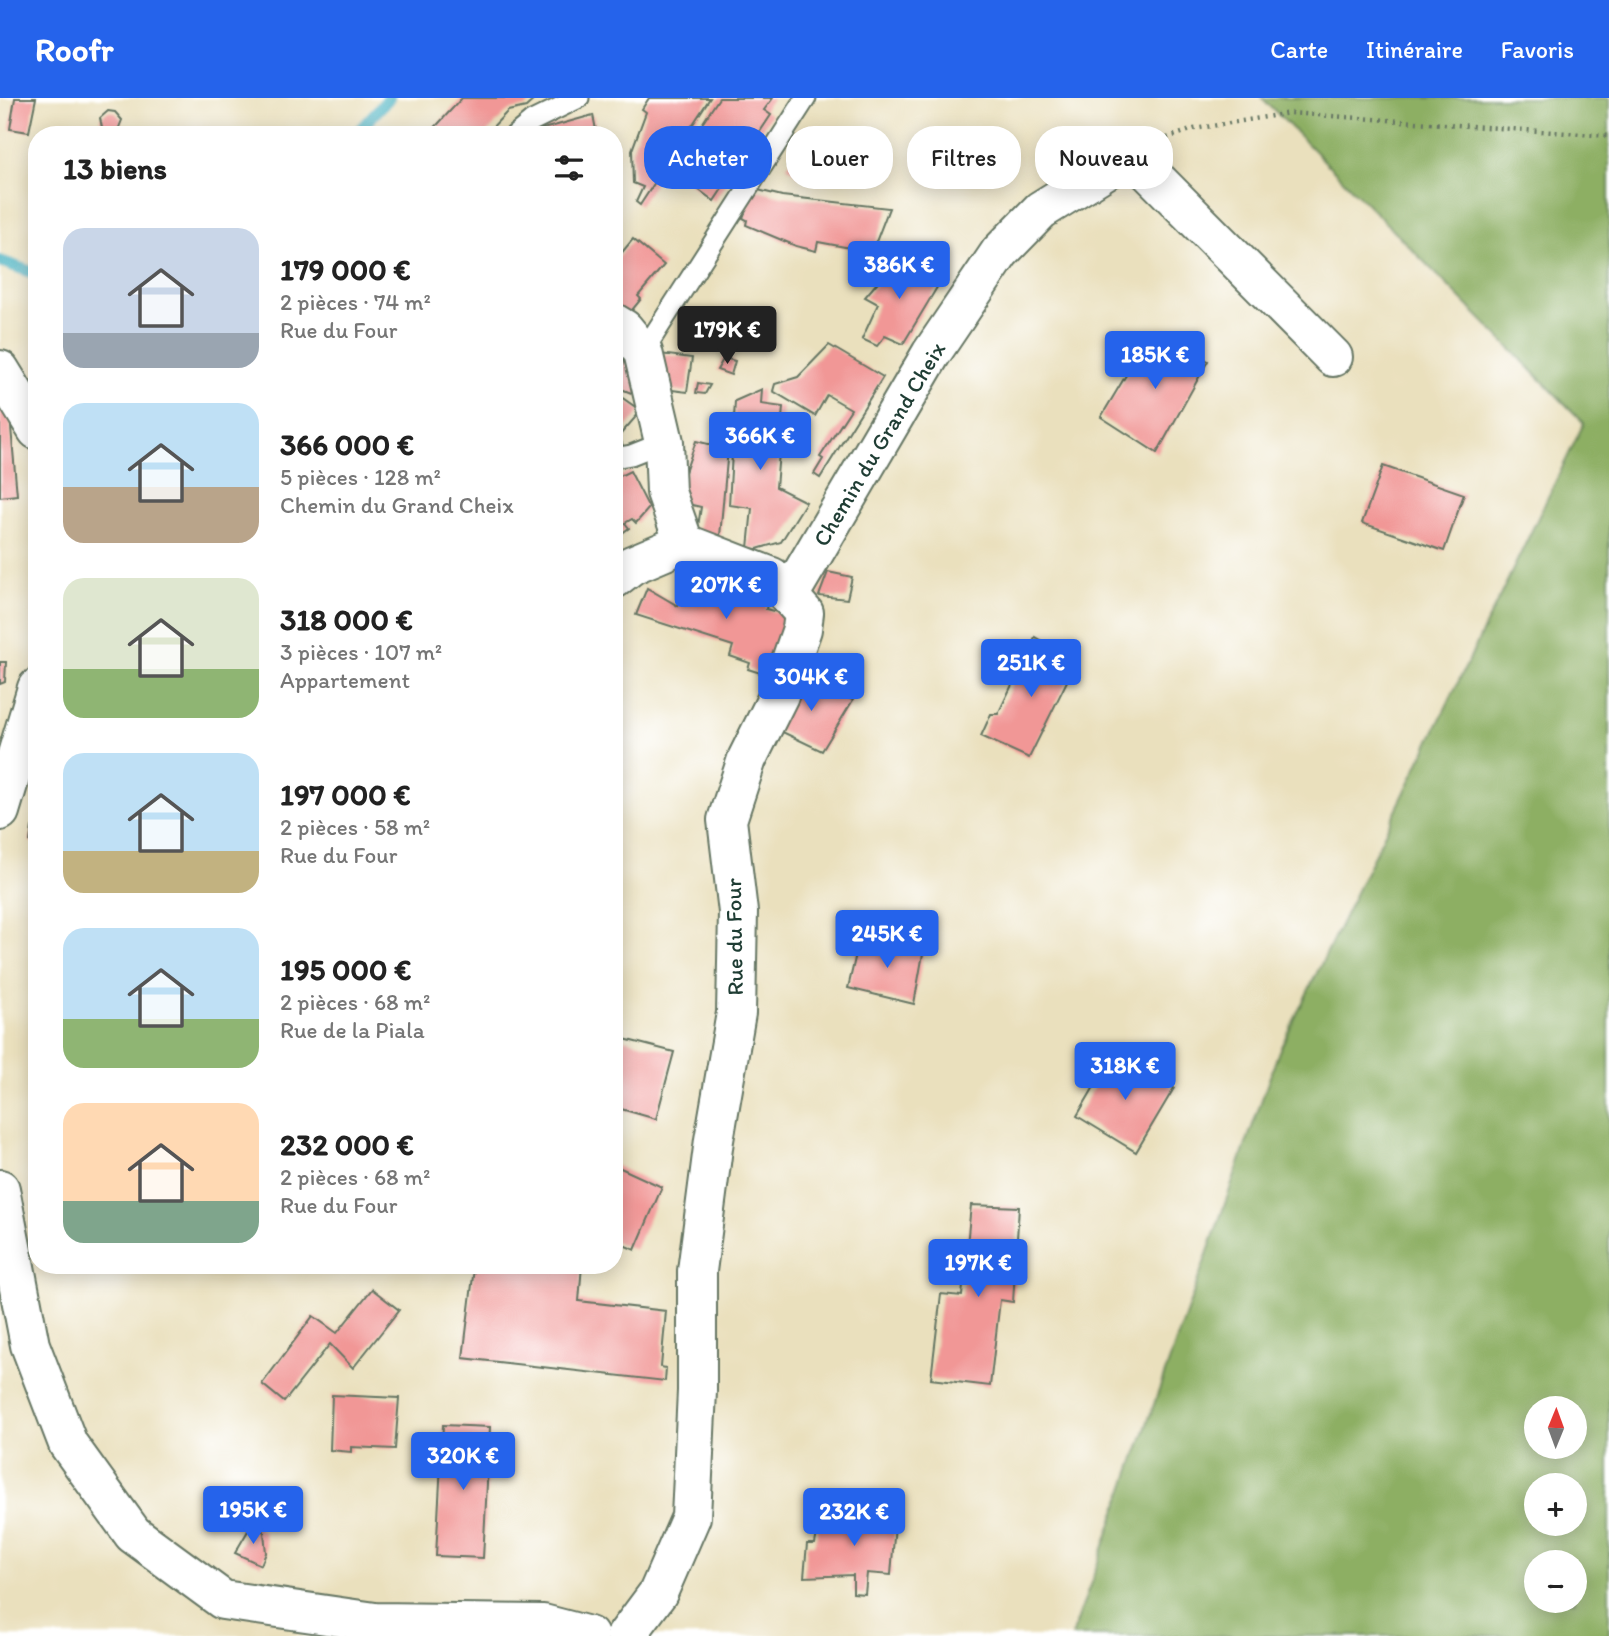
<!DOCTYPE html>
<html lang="fr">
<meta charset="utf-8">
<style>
:root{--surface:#fff;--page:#f2f2f2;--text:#222;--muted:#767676;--accent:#2563eb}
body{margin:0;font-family:Itim,sans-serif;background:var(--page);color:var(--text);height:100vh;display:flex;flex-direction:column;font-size:26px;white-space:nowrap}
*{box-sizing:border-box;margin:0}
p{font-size:23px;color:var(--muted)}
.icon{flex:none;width:38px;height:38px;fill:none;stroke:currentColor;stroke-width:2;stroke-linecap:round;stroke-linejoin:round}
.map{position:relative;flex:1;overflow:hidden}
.details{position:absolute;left:28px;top:28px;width:595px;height:1148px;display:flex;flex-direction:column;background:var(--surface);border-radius:28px;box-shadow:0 4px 18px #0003}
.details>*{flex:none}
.guide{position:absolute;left:644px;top:28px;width:665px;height:63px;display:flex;gap:14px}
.needle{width:46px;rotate:1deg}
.fabs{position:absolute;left:1524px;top:1298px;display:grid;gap:14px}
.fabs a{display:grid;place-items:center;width:63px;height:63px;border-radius:50%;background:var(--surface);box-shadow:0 4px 18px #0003;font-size:35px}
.price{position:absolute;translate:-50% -60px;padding:0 16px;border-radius:7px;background:var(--accent);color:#fff;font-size:23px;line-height:46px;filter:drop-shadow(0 2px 4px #0008)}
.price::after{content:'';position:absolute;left:50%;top:42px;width:21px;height:16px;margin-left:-10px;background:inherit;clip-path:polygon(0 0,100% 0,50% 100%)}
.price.current{background:#222;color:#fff}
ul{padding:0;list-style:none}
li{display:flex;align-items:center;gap:21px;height:175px;padding:0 35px}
li span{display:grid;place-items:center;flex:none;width:196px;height:140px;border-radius:21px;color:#555}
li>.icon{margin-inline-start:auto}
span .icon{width:84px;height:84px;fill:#fffc;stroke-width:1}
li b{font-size:30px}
h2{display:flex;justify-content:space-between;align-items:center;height:84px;padding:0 35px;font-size:30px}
.chip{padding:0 24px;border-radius:28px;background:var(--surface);box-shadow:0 4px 18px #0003;font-size:24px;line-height:63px}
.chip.current{background:var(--accent);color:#fff}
header{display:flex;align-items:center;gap:42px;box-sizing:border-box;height:98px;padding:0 35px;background:var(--accent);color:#fff}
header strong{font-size:33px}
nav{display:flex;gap:38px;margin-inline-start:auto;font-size:24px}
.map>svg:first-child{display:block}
.forest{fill:#8daf63;stroke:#56764c;stroke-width:2;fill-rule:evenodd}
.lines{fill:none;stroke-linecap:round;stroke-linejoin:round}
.stream{stroke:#40aebd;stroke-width:12}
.building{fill:#f19796}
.lane-casing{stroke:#667664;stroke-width:23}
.street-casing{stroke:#667664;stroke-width:42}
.path{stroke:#667664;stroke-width:4.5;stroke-dasharray:2 5;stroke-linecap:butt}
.lane{stroke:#fff;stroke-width:19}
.street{stroke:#fff;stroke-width:38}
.labels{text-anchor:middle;stroke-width:5;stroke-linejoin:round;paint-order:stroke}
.street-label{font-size:23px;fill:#1f3d34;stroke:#fff}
</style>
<header>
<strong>Roofr</strong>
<nav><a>Carte</a><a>Itinéraire</a><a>Favoris</a></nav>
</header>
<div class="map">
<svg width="1609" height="1538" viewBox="0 0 1609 1538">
<rect width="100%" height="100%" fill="#fff"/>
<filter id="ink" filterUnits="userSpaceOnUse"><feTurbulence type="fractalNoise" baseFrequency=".0143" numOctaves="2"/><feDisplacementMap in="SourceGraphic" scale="14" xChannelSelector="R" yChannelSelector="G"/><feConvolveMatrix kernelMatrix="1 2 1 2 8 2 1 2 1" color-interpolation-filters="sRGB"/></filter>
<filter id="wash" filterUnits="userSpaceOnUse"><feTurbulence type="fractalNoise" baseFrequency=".00686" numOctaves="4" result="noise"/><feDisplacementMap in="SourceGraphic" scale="28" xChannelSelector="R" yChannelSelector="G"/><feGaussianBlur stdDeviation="1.57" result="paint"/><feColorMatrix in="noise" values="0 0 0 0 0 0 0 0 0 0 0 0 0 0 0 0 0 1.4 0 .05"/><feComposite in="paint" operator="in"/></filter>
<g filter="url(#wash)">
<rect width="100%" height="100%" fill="#eae0bd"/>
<!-- forest -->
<path class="forest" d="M1262 0H1609V1538H1072L1279 953 1584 325ZM1536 1311H1575V1349H1536ZM1536 1388H1575V1426H1536ZM1536 1465H1575V1503H1536Z"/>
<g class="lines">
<!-- stream -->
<g class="stream">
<path d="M355 37 389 0"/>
<path d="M0 163 37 176"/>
</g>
</g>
<g id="blocks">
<!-- building -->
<g class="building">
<path d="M15 0H36L29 34 10 31Z"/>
<path d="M462 0H536L526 9 508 13 485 37H428Z"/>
<path d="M649 0H710L640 107 636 104 643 89 633 85 632 52 646 14 642 11Z"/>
<path d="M719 0H773L764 12 771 17 714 103 672 72Z"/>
<path d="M108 13 115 14 122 22 116 37H86L102 30 100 20Z"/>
<path d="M593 17 597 37H532L543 31Z"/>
<path d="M809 45 821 57 800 79 787 68Z"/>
<path d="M754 91 782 98 889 110 872 154 818 144 816 153 796 148 746 127 747 122 743 120Z"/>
<path d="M633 141 664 167 638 198 641 201 624 222 614 216V164Z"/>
<path d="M899 159 942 181 903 246 885 238 877 248 862 241 878 206 865 199Z"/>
<path d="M614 232 641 299 614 288Z"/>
<path d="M1153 232 1208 263 1157 355 1101 319Z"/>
<path d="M829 247 883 279 820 380 814 376 823 361 820 359 851 311 827 297 815 318 773 293 775 286 798 279Z"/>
<path d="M660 256 692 260 687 294 665 291Z"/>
<path d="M724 260 735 263 731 277 717 272Z"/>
<path d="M698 285 710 287 705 296 696 295Z"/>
<path d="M762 291 761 306 783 309 776 389 806 404 781 444 757 451 748 450 752 410 729 407 735 303Z"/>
<path d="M614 294 641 313 619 338 623 348 614 351Z"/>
<path d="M0 307H9L17 397 0 399Z"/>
<path d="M696 343 728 351 720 438 697 435 701 409 675 403Z"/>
<path d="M1383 368 1464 396 1444 453 1362 425Z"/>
<path d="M630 373 649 410 636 425 632 421 625 425 629 430 614 441V374L618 379Z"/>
<path d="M689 473 768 502 766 511 795 519 779 581 748 571 750 565 730 558 733 548 636 517 647 490 678 508Z"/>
<path d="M828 474 852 479 847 501 819 498Z"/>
<path d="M1035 539 1077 563 1029 660 981 638 991 616H998Z"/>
<path d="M0 564H6L5 584 0 586Z"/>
<path d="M793 577 853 602 822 653 772 629Z"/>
<path d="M32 729 37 730V745L30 744Z"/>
<path d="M860 839 924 850 914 906 848 890Z"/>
<path d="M624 941 674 954 656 1021 614 1009V974Z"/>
<path d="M1115 953 1174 990 1136 1054 1077 1018Z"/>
<path d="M614 1067 662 1089 635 1152 614 1143Z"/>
<path d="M971 1107 1019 1109 1013 1204 1000 1202 990 1288 931 1281 941 1196 962 1198Z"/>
<path d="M482 1167H582L579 1203 666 1213 661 1269 666 1270 665 1283 463 1260 474 1170H481Z"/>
<path d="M372 1191 399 1212 353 1270 330 1246 284 1304 262 1286 313 1218 337 1235Z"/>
<path d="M332 1297 399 1300 395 1351 351 1349V1354L330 1352Z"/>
<path d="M443 1327 490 1329 483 1460 436 1458Z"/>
<path d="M856 1410 896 1414 891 1477 867 1475 865 1496 853 1495V1477L804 1479 807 1446H815L819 1424 839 1426 840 1419H855Z"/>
<path d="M252 1426 264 1434 266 1455 261 1467 235 1455Z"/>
</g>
</g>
</g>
<g filter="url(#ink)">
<use href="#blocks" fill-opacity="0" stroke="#667664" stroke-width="2"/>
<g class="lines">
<defs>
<g id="lane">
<path d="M515 37 532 23 579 0"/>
<path d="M643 254 806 0"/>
<path d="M614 360 631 357 664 344"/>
</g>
<g id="street">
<path d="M614 225 624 231 643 254 664 344 666 394 684 445 772 479 804 515 802 531 779 597 747 661 727 722 738 814 736 915 714 1042 697 1173V1293L691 1419 658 1495 626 1538"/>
<path d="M0 272 37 332"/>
<path d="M614 481 632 467 684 445"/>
<path d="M790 496 931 256 1000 154 1041 112 1131 56 1333 259"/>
<path d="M0 713 37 590"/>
<path d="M0 1091 30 1247 68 1346 133 1436 223 1502 375 1524 543 1526 589 1538"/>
</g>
</defs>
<!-- lane casing -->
<use href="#lane" class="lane-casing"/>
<!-- street casing -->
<use href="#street" class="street-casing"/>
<!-- path -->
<path class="path" d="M1167 40 1194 31 1290 15 1609 38"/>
<!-- lane -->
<use href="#lane" class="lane"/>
<!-- street -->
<use href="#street" class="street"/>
</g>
</g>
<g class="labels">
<!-- street labels -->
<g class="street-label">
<text transform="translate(879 346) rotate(-59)" y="8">Chemin du Grand Cheix</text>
<text transform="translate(734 839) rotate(-91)" y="8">Rue du Four</text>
</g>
</g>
</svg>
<div class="fabs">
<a><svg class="needle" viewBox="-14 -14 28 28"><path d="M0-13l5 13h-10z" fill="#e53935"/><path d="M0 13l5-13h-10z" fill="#767676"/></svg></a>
<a>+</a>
<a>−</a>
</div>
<b class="price" style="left:899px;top:203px">386K €</b>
<b class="price current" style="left:727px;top:268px">179K €</b>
<b class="price" style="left:1155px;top:293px">185K €</b>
<b class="price" style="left:760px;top:374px">366K €</b>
<b class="price" style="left:726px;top:523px">207K €</b>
<b class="price" style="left:1031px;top:601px">251K €</b>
<b class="price" style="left:811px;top:615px">304K €</b>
<b class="price" style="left:887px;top:872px">245K €</b>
<b class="price" style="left:1125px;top:1004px">318K €</b>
<b class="price" style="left:978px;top:1201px">197K €</b>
<b class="price" style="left:463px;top:1394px">320K €</b>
<b class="price" style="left:253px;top:1448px">195K €</b>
<b class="price" style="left:854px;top:1450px">232K €</b>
<div class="guide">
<a class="chip current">Acheter</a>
<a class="chip">Louer</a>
<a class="chip">Filtres</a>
<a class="chip">Nouveau</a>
</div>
<section class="details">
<h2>13 biens<svg class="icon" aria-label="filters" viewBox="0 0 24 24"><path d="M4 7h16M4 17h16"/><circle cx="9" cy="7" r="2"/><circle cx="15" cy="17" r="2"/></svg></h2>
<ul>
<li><span style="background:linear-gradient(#c9d6e8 75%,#9aa5b1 0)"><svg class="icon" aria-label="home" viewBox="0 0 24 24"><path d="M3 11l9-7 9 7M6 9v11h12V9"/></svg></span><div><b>179 000 €</b><p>2 pièces · 74 m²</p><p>Rue du Four</p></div></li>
<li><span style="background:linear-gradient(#bfe0f5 60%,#b9a48a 0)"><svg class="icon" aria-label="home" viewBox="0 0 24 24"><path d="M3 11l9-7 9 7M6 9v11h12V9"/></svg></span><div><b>366 000 €</b><p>5 pièces · 128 m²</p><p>Chemin du Grand Cheix</p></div></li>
<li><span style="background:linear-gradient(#dfe7d0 65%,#8fb573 0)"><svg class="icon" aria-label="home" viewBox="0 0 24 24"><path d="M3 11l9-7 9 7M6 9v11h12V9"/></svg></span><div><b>318 000 €</b><p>3 pièces · 107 m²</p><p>Appartement</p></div></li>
<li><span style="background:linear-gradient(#bfe0f5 70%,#c2b280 0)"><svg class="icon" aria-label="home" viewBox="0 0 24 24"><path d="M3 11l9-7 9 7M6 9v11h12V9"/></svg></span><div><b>197 000 €</b><p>2 pièces · 58 m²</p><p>Rue du Four</p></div></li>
<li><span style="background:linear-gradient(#bfe0f5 65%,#8fb573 0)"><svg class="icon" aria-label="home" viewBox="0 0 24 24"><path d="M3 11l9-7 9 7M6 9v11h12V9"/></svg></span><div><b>195 000 €</b><p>2 pièces · 68 m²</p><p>Rue de la Piala</p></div></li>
<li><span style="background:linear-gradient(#ffd9b3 70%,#7fa58c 0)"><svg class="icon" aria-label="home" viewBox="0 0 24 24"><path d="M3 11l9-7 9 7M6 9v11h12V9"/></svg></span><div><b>232 000 €</b><p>2 pièces · 68 m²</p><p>Rue du Four</p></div></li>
</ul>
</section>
</div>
